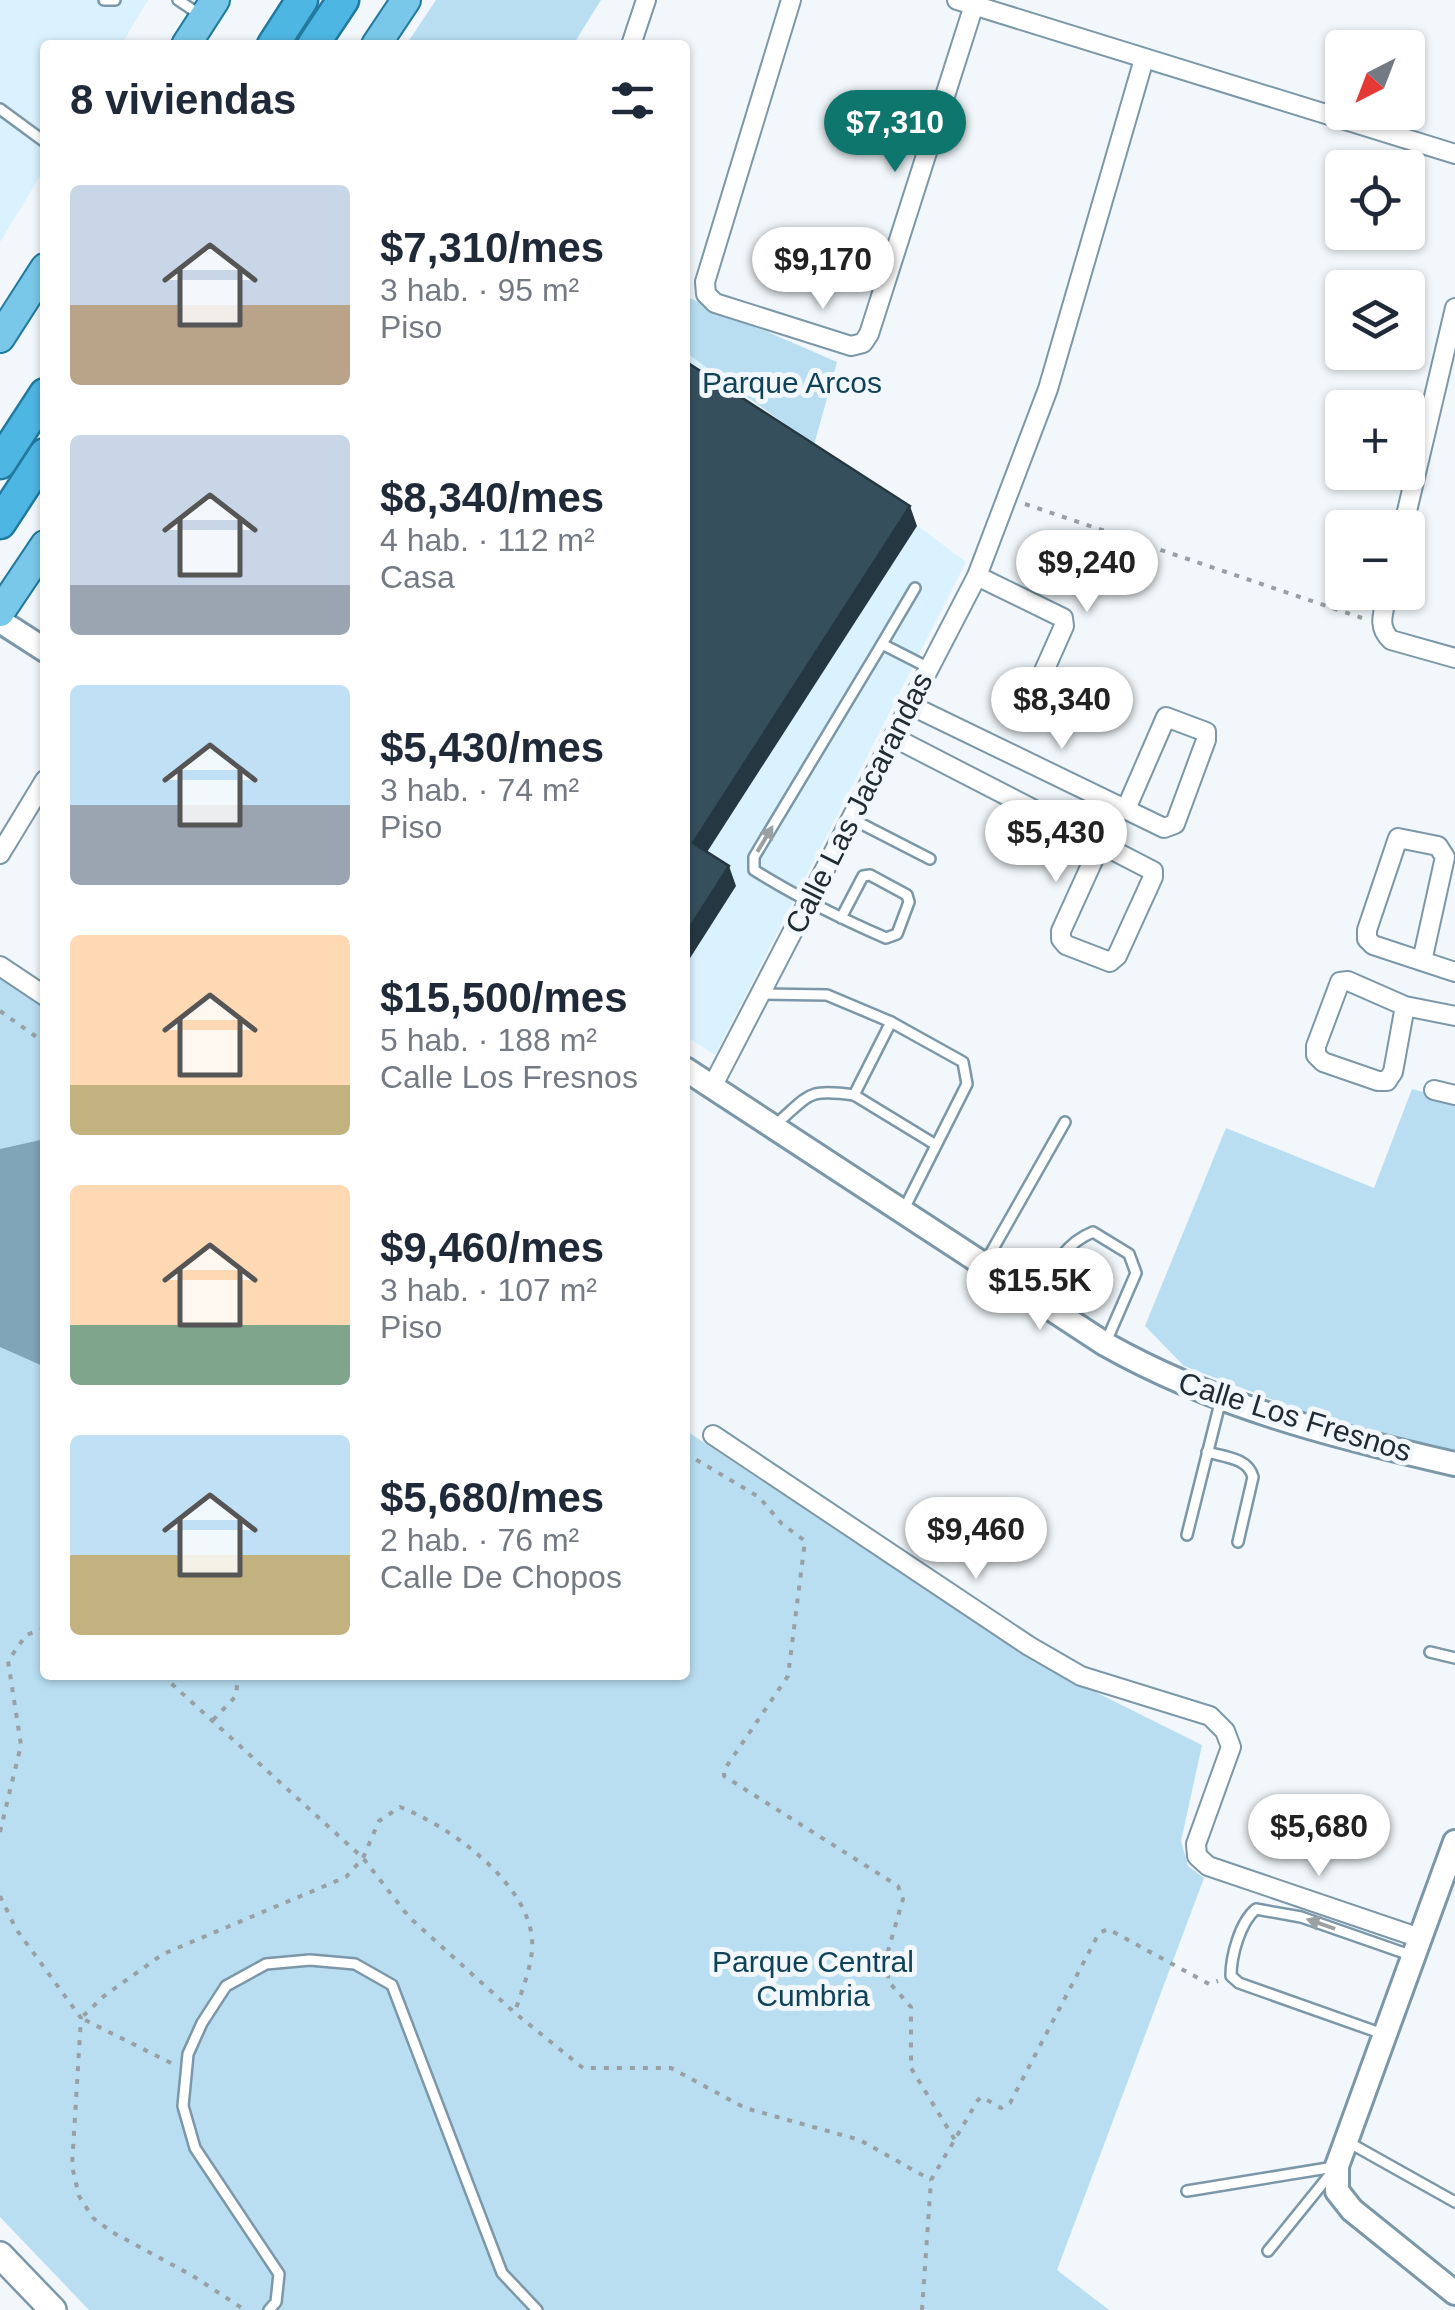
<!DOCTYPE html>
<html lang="es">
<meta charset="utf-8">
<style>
:root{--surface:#fff;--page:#f2f2f3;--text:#1f2937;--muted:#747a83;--accent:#0f766e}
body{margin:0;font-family:Helvetica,sans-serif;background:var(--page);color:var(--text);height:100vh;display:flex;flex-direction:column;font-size:38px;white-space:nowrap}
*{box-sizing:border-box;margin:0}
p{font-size:32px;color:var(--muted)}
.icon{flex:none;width:55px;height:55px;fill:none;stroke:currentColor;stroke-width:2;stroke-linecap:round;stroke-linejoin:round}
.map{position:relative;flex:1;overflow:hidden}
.sheet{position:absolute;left:40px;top:40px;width:650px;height:1640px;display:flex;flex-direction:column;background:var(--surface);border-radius:10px;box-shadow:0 2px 8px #0004}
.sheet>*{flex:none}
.needle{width:65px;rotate:222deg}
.fabs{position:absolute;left:1325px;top:30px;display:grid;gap:20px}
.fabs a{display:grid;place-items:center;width:100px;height:100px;border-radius:10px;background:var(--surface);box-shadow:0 2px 8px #0004;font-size:50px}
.price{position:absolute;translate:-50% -85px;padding:0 22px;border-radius:35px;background:#fff;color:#222;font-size:32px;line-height:65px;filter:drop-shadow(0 2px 5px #0008)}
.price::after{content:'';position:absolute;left:50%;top:60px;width:30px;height:22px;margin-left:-15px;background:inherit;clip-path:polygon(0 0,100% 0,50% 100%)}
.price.active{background:var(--accent);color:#fff}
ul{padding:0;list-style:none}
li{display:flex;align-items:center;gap:30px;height:250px;padding:0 30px}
li span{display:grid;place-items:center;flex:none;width:280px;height:200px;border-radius:10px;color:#555}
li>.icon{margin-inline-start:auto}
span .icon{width:120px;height:120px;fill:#fffc;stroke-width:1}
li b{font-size:42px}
h2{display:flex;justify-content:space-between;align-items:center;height:120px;padding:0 30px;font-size:42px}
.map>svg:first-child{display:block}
.built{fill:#daf1fe}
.green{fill:#b9def2}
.water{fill:#80a5b9}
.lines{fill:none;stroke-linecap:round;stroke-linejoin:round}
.service-casing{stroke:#7c98a8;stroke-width:14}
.minor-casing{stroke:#7c98a8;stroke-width:22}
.tertiary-casing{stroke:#7c98a8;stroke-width:28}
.secondary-casing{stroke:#7c98a8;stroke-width:30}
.primary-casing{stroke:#217a9f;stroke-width:32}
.trunk-casing{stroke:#217a9f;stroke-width:35}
.path{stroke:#98a0a5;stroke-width:4;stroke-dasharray:5 8;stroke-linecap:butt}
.service{stroke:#fff;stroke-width:9}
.minor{stroke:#fff;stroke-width:18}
.tertiary{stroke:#fff;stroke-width:22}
.secondary{stroke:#fff;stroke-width:25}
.primary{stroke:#7ac8e9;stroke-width:28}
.trunk{stroke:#4eb6e2;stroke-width:30}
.shaded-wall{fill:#253741}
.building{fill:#354f5d;stroke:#253741;stroke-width:2.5}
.oneway{fill:#9ba0a3}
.labels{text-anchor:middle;stroke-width:10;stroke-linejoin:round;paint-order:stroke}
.park-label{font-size:30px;fill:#104258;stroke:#f1f7fb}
.street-label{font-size:30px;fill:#202c32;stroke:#f1f7fb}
</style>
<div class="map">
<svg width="1455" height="2310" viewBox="0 0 1455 2310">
<rect width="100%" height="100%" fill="#f1f7fb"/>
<!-- built -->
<g class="built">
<path d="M0 0H148L121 45H45V168L0 242Z"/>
<path d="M685 352 966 562 715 1055 685 1036Z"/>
</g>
<!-- green -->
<g class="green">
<path d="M436 0H601L573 45H406Z"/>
<path d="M685 296 837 362 814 445 685 352Z"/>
<path d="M0 978 45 1008V1675H685V1430L1035 1662 1202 1745 1181 1841 1188 1866 1204 1878 1057 2270 1109 2310H89L0 2217Z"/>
<path d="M1412 1089 1455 1100V1455L1342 1426 1184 1366 1145 1326 1226 1128 1374 1188Z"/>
</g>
<!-- water -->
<path class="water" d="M45 1139V1367L0 1347V1149Z"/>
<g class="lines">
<defs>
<g id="service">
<path d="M104 0H115"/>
<path d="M178 0 202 16"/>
<path d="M0 109 45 142"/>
<path d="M882 644 915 588"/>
<path d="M852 819 930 859"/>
<path d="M841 918 863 876 870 875 907 895 909 902 897 934 886 938C840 918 797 897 754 870V857L882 644 929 668"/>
<path d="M760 994 827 995 891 1022"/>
<path d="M775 1125C810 1095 806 1088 854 1095"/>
<path d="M904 1209 967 1084 963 1062 891 1022 854 1095 936 1145"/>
<path d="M985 1263 1065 1122"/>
<path d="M1039 1296C1053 1269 1063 1244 1093 1232L1129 1254 1136 1273 1106 1342"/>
<path d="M1207 1452C1225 1457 1248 1458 1253 1477L1238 1542"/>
<path d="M1187 1535 1221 1399"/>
<path d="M1430 1652 1455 1658"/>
<path d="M1383 2034 1239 1983 1231 1976C1231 1956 1240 1922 1256 1909L1301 1917 1410 1955"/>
<path d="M1348 2142 1455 2202"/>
<path d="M1187 2191 1334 2167"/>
<path d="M1268 2251 1332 2172"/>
<path d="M269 2310 276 2302 279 2274 195 2148 183 2106 188 2054 202 2023 226 1986 266 1964 310 1960 355 1964 392 1985 502 2273 537 2310"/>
</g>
<g id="minor">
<path d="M791 0 705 282 706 294 715 303 851 346 863 343 869 334 974 5"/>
<path d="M957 0 1455 154"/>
<path d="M631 45 646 0"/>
<path d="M1403 528 1455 308"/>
<path d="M977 576 1063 618 1064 626 1028 707"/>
<path d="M1388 592C1384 611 1376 626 1391 640L1455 658"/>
<path d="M910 705 1164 828 1175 824 1206 740V732L1166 717 1126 809"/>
<path d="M893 737 1153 871V877L1117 956 1110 962 1066 945 1061 939V931L1101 843"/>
<path d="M0 854 45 780"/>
<path d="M1422 961 1445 857 1438 846 1398 838 1367 930V939L1373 945 1455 972"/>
<path d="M0 966 45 996"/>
<path d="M1405 1006 1393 1072 1387 1081H1378L1323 1062 1316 1055V1046L1340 982 1348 981 1405 1006 1455 1016"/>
<path d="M712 1087 977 576 1048 389 1144 59"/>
<path d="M1434 1090 1455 1095"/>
<path d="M713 1435 1029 1646 1081 1676 1210 1716 1225 1731 1231 1747 1196 1844 1197 1856 1208 1866 1420 1938"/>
</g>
<g id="tertiary">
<path d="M0 621 45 650"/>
<path d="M685 1069 1105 1344C1215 1406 1332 1436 1455 1464"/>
<path d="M1455 1842 1337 2166V2191L1352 2210 1455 2293"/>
</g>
<path id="secondary" d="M0 2255 53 2310"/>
<g id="primary">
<path d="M186 45 215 0"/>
<path d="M376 45 406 0"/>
<path d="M0 338 45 268"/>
<path d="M0 612 45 545"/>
</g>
<g id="trunk">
<path d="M273 45 302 0"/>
<path d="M313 45 343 0"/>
<path d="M0 463 45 394"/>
<path d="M0 523 45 454"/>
</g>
</defs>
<!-- service casing -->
<use href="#service" class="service-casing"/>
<!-- minor casing -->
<use href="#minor" class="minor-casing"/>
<!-- tertiary casing -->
<use href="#tertiary" class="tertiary-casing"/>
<!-- secondary casing -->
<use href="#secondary" class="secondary-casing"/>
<!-- primary casing -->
<use href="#primary" class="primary-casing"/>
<!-- trunk casing -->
<use href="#trunk" class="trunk-casing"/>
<!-- path -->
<g class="path">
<path d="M1025 504 1362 618"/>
<path d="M0 1011 45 1043"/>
<path d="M685 1453 759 1497 782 1524 805 1541 788 1676 724 1770V1776L898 1886 903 1899 888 1951V1981L911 2007V2068L955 2140"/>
<path d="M162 1675 363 1858 409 1917 515 2013 583 2068H671L745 2108 860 2140 931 2180"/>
<path d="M213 1720 236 1696 238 1675"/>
<path d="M0 1832 21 1745 8 1661 26 1635 45 1628"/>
<path d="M0 1896 16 1929 81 2018 72 2166 79 2196 93 2218 112 2232 193 2276 245 2310"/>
<path d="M171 2063 81 2018 104 1996 163 1954 346 1877 363 1858 379 1821 400 1807C449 1826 526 1881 532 1938 534 1963 522 1989 515 2012"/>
<path d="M922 2310 931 2180 978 2100 982 2097 1001 2108 1010 2103 1099 1933 1108 1929 1209 1984 1218 1981"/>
</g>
<!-- service -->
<use href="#service" class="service"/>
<!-- minor -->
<use href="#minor" class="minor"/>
<!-- tertiary -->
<use href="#tertiary" class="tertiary"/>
<!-- secondary -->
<use href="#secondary" class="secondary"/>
<!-- primary -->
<use href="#primary" class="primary"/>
<!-- trunk -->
<use href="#trunk" class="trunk"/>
</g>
<!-- shaded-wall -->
<g class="shaded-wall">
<path d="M910 506 917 526 700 863 693 843Z"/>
<path d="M729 866 736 886 685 966V935Z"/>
</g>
<!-- building -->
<path class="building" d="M685 361 910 506 693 843 729 866 685 935Z"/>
<!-- one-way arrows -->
<defs><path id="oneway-solid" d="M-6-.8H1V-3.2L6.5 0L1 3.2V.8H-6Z" transform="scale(2.5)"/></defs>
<g class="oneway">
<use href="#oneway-solid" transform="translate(765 839) rotate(-59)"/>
<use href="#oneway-solid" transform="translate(1321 1924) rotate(-161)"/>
</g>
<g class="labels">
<!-- park labels -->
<g class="park-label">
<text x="792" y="393">Parque Arcos</text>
<text x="813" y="1972">Parque Central<tspan x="813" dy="34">Cumbria</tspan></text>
</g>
<!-- street labels -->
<g class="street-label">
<text transform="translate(859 803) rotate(-63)" y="10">Calle Las Jacarandas</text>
<text transform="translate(1295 1417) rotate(17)" y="10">Calle Los Fresnos</text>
</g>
</g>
</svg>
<div class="fabs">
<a><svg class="needle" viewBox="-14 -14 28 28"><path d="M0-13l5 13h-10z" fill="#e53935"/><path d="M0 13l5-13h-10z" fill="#747a83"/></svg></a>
<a><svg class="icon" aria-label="locate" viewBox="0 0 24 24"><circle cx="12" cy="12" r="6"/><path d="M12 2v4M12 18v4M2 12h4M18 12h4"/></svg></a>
<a><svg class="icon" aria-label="layers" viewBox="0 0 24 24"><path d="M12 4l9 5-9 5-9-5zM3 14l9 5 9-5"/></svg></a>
<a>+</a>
<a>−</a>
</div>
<b class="price active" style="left:895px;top:175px">$7,310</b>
<b class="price" style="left:823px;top:312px">$9,170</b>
<b class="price" style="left:1087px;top:615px">$9,240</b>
<b class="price" style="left:1062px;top:752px">$8,340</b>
<b class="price" style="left:1056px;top:885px">$5,430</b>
<b class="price" style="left:1040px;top:1333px">$15.5K</b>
<b class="price" style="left:976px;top:1582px">$9,460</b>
<b class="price" style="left:1319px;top:1879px">$5,680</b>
<section class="sheet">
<h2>8 viviendas<svg class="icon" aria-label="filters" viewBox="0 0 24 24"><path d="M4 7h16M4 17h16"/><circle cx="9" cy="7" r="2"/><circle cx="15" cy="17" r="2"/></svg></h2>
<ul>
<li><span style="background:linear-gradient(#c9d6e8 60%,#b9a48a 0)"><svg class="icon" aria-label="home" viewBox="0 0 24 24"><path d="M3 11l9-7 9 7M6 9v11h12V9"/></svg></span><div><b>$7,310/mes</b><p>3 hab. · 95 m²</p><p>Piso</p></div></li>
<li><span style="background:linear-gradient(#c9d6e8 75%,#9aa5b1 0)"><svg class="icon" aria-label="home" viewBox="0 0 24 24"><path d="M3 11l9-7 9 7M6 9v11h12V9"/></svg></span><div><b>$8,340/mes</b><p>4 hab. · 112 m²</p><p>Casa</p></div></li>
<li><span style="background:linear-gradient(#bfe0f5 60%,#9aa5b1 0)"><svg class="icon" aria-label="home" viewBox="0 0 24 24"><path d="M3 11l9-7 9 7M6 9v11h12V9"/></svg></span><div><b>$5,430/mes</b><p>3 hab. · 74 m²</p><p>Piso</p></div></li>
<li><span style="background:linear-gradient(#ffd9b3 75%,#c2b280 0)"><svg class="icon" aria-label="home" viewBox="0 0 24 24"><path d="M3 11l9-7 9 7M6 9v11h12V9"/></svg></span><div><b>$15,500/mes</b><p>5 hab. · 188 m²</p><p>Calle Los Fresnos</p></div></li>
<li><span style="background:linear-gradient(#ffd9b3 70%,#7fa58c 0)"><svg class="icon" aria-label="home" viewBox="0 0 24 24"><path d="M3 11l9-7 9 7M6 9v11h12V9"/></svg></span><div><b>$9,460/mes</b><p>3 hab. · 107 m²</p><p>Piso</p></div></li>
<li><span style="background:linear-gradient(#bfe0f5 60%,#c2b280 0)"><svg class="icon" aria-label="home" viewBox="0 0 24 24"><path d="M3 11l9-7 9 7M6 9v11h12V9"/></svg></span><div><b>$5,680/mes</b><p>2 hab. · 76 m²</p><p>Calle De Chopos</p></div></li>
</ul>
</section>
</div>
